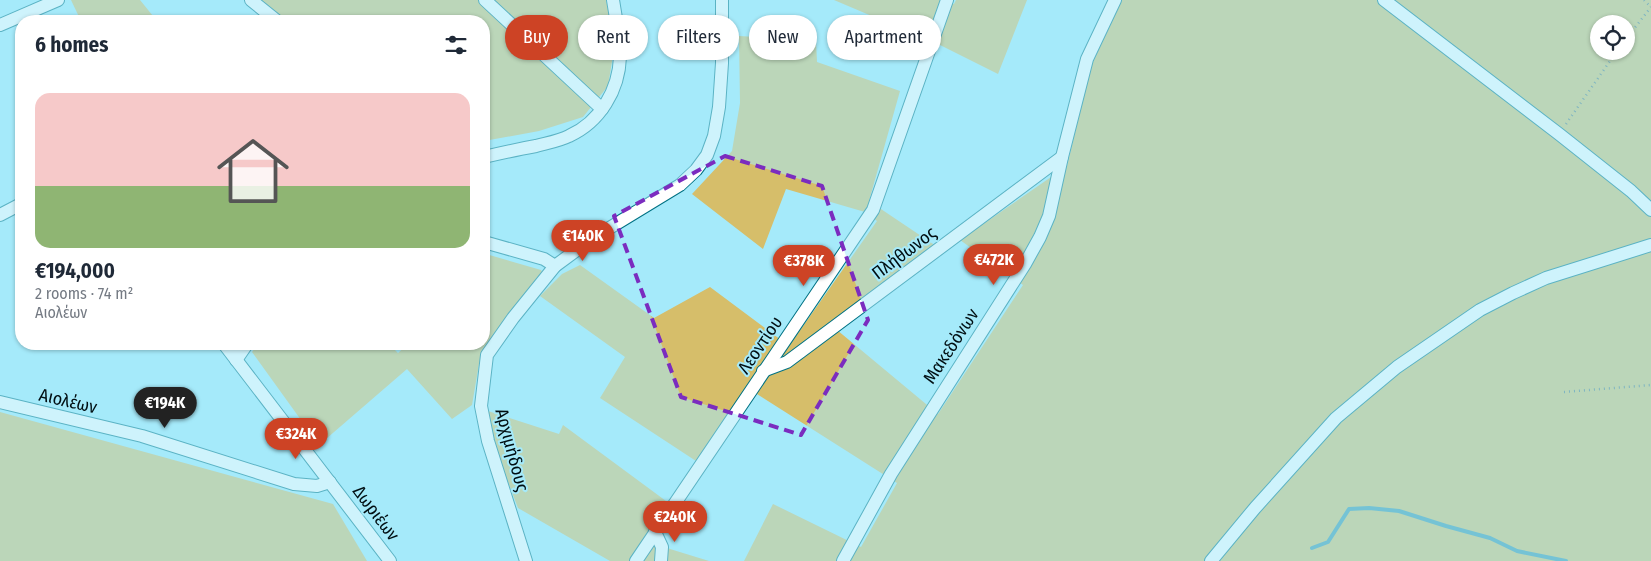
<!DOCTYPE html>
<meta charset="utf-8">
<style>
:root{--surface:#fff;--page:#f6f6f7;--text:#1f2937;--muted:#747a83;--line:#e0e1e3;--accent:#cd4325}
body{margin:0;font-family:"Fira Sans Condensed",sans-serif;background:var(--page);color:var(--text);height:100vh;display:flex;flex-direction:column;font-size:19px;white-space:nowrap}
*{box-sizing:border-box;margin:0}
p{font-size:16px;color:var(--muted)}
.icon{flex:none;width:28px;height:28px;fill:none;stroke:currentColor;stroke-width:2;stroke-linecap:round;stroke-linejoin:round}
.map{position:relative;flex:1;overflow:hidden}
.panel{position:absolute;left:15px;top:15px;width:475px;height:335px;display:flex;flex-direction:column;background:var(--surface);border-radius:20px;box-shadow:0 1px 4px #0004}
.panel>*{flex:none}
.top-card{position:absolute;left:505px;top:15px;width:475px;height:45px;display:flex;gap:10px}
.fabs{position:absolute;left:1590px;top:15px;display:grid;gap:10px}
.fabs a{display:grid;place-items:center;width:45px;height:45px;border-radius:50%;background:var(--surface);box-shadow:0 1px 4px #0004;font-size:25px}
.price{position:absolute;translate:-50% -42px;padding:0 11px;border-radius:18px;background:var(--accent);color:#fff;font-size:16px;line-height:32px;filter:drop-shadow(0 1px 2px #0008)}
.price::after{content:'';position:absolute;left:50%;top:30px;width:15px;height:11px;margin-left:-8px;background:inherit;clip-path:polygon(0 0,100% 0,50% 100%)}
.price.selected{background:#222;color:#fff}
ul{padding:0;list-style:none}
li{display:grid;align-content:center;gap:10px;height:265px;padding:0 20px}
li+li{border-top:1px solid var(--line)}
li span{display:grid;place-items:center;height:155px;border-radius:15px;color:#555}
li>.icon{margin-inline-start:auto}
span .icon{width:90px;height:90px;fill:#fffc;stroke-width:1}
li b{font-size:21px}
h2{display:flex;justify-content:space-between;align-items:center;height:60px;padding:0 20px;font-size:21px}
.tag{padding:0 18px;border-radius:22px;background:var(--surface);box-shadow:0 1px 4px #0004;font-size:18px;line-height:45px}
.tag.selected{background:var(--accent);color:#fff}
.map>svg:first-child{display:block}
.green{fill:#d6be6a;fill-rule:evenodd}
.lines{fill:none;stroke-linecap:round;stroke-linejoin:round}
.stream{stroke:#3a96a9;stroke-width:4}
.minor-casing{stroke:#007284;stroke-width:14}
.path{stroke:#4d757f;stroke-width:2.5;stroke-dasharray:1 4;stroke-linecap:butt}
.minor{stroke:#fff;stroke-width:12}
.marked{fill:none;stroke:#7b2cbf;stroke-width:4;stroke-dasharray:10 6;stroke-linejoin:round}
.labels{text-anchor:middle;stroke-width:4;stroke-linejoin:round;paint-order:stroke}
.street-label{font-size:18px;fill:#000e12;stroke:#a5eafa}
</style>
<div class="map">
<svg width="1651" height="561" viewBox="0 0 1651 561">
<rect width="100%" height="100%" fill="#a5eafa"/>
<!-- green -->
<g class="green">
<path d="M71 0H140L157 21H81Z"/>
<path d="M260 0H606L615 43 608 86 583 117 539 131 484 141V21H285Z"/>
<path d="M834 0H944L954 4 956 0H1027L998 74 940 45Z"/>
<path d="M1122 0H1651V561H744L773 504 861 547 897 483 746 387 696 461 600 398 625 357 540 296 562 274 580 265 654 318 710 287 789 346 877 221 865 212 786 189 763 249 692 194 732 151 740 103 739 36 816 41 817 62 900 91 869 201 936 246 831 325 938 414 1023 285 960 240 1067 166 1091 66ZM1599 24H1626V51H1599Z"/>
<path d="M484 247 486 254 541 270 544 275 494 336 479 364 472 405 452 419 407 369 319 445 252 352 258 344H389L398 353 408 344H484Z"/>
<path d="M488 411 559 434 563 425 666 501 649 535 670 549 709 561H610L518 508 498 456Z"/>
<path d="M0 412 333 504 367 561H0Z"/>
</g>
<g class="lines">
<!-- stream -->
<path class="stream" d="M1312 548 1328 542 1349 509 1369 508 1399 511 1446 526 1490 538 1517 551 1566 561"/>
<defs>
<g id="minor">
<path d="M251 0 277 21"/>
<path d="M485 0 602 109"/>
<path d="M1384 0 1559 134 1631 191 1651 210"/>
<path d="M0 25 58 0"/>
<path d="M484 157C501 153 519 149 536 146 547 143 559 141 569 136 600 122 619 90 620 57 620 38 616 19 613 0"/>
<path d="M0 215 21 204"/>
<path d="M484 242 544 259 555 266"/>
<path d="M224 344 390 561"/>
<path d="M236 360 247 344"/>
<path d="M763 371 787 362 1062 157"/>
<path d="M0 402 142 436 294 484 317 486 330 482"/>
<path d="M655 532 662 547 661 561"/>
<path d="M526 561 488 441 481 406 487 355 513 318 555 266 593 238 680 185 696 170 707 155 714 136 719 107 722 63V0"/>
<path d="M636 561 873 210 947 0"/>
<path d="M843 561 891 474 1025 264 1040 237 1049 216 1062 157 1087 59 1115 0"/>
<path d="M1211 561 1255 508 1336 418 1397 367 1480 310 1513 293 1546 278 1651 245"/>
</g>
</defs>
<!-- minor casing -->
<use href="#minor" class="minor-casing"/>
<!-- path -->
<g class="path">
<path d="M1644 0 1651 7"/>
<path d="M1626 39 1651 7"/>
<path d="M1566 124 1617 51"/>
<path d="M1564 392 1651 385"/>
</g>
<!-- minor -->
<use href="#minor" class="minor"/>
</g>
<!-- marked area -->
<path d="M0 0H1651V561H0ZM725 156 822 186 868 320 801 435 681 397 614 216Z" fill="#a5eafa" fill-opacity=".55" fill-rule="evenodd"/>
<path class="marked" d="M725 156 822 186 868 320 801 435 681 397 614 216Z"/>
<g class="labels">
<!-- street labels -->
<g class="street-label">
<text transform="translate(904 253) rotate(-37)" y="6">Πλήθωνος</text>
<text transform="translate(760 345) rotate(-56)" y="6">Λεοντίου</text>
<text transform="translate(951 346) rotate(-57)" y="6">Μακεδόνων</text>
<text transform="translate(68 401) rotate(13)" y="6">Αιολέων</text>
<text transform="translate(512 450) rotate(75)" y="6">Αρχιμήδους</text>
<text transform="translate(376 513) rotate(53)" y="6">Δωριέων</text>
</g>
</g>
</svg>
<div class="fabs">
<a><svg class="icon" aria-label="locate" viewBox="0 0 24 24"><circle cx="12" cy="12" r="6"/><path d="M12 2v4M12 18v4M2 12h4M18 12h4"/></svg></a>
</div>
<b class="price" style="left:583px;top:262px">€140K</b>
<b class="price" style="left:994px;top:286px">€472K</b>
<b class="price" style="left:804px;top:287px">€378K</b>
<b class="price selected" style="left:165px;top:429px">€194K</b>
<b class="price" style="left:296px;top:460px">€324K</b>
<b class="price" style="left:675px;top:543px">€240K</b>
<div class="top-card">
<a class="tag selected">Buy</a>
<a class="tag">Rent</a>
<a class="tag">Filters</a>
<a class="tag">New</a>
<a class="tag">Apartment</a>
</div>
<section class="panel">
<h2>6 homes<svg class="icon" aria-label="filters" viewBox="0 0 24 24"><path d="M4 7h16M4 17h16"/><circle cx="9" cy="7" r="2"/><circle cx="15" cy="17" r="2"/></svg></h2>
<ul>
<li><span style="background:linear-gradient(#f6c9c9 60%,#8fb573 0)"><svg class="icon" aria-label="home" viewBox="0 0 24 24"><path d="M3 11l9-7 9 7M6 9v11h12V9"/></svg></span><div><b>€194,000</b><p>2 rooms · 74 m²</p><p>Αιολέων</p></div></li>
</ul>
</section>
</div>
